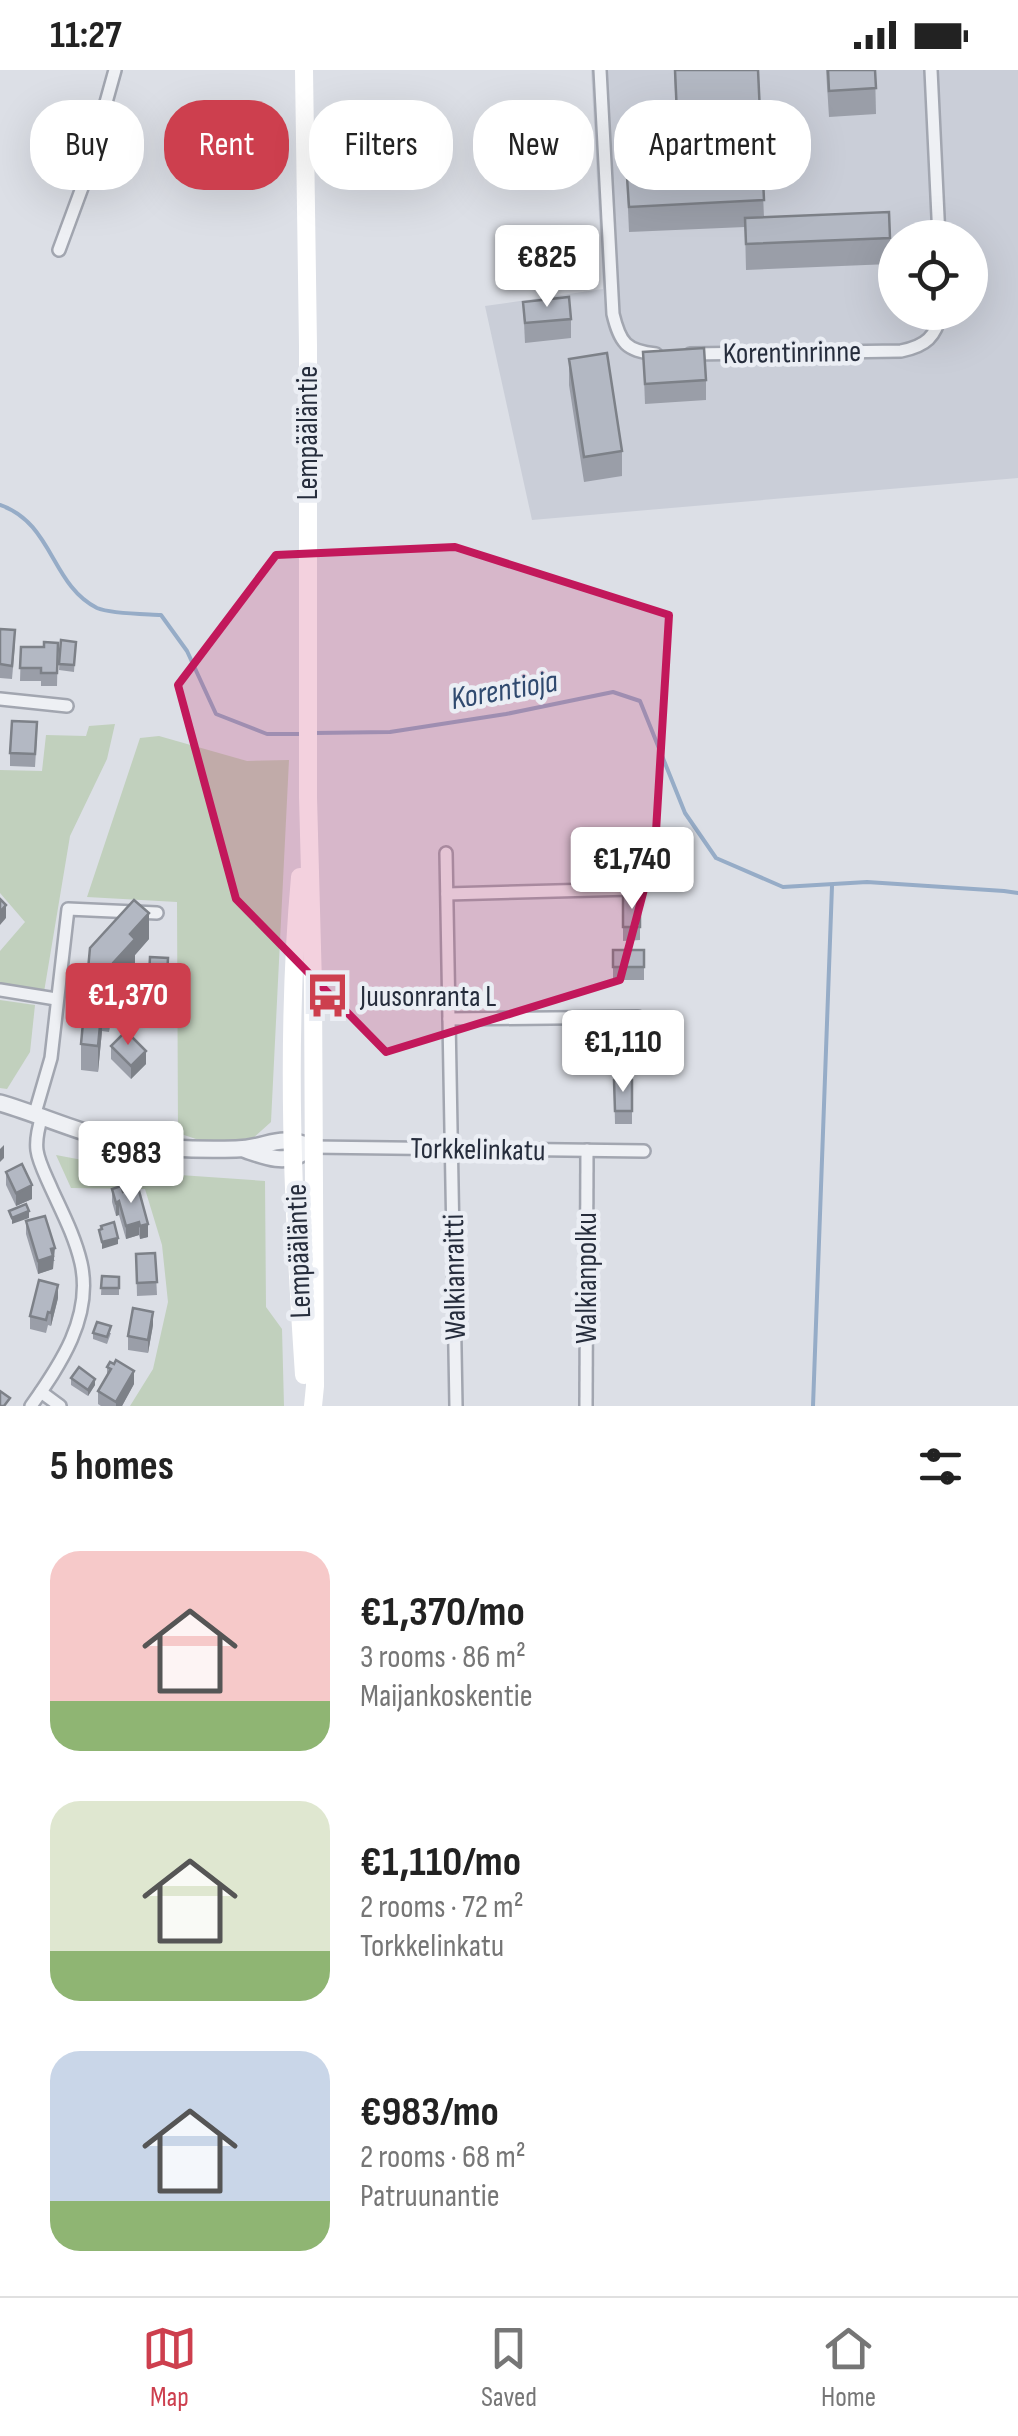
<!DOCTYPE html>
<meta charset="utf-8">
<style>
:root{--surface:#fff;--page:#f2f2f2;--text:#222;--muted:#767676;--line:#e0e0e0;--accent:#cd3f4e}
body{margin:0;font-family:"Sofia Sans Condensed",sans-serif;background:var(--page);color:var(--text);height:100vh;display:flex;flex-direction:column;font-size:38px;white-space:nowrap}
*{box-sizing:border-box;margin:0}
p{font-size:32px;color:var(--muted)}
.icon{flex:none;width:55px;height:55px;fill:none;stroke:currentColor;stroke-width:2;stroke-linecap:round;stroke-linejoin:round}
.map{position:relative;height:1336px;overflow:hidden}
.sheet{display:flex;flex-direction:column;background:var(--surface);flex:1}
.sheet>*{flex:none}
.banner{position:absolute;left:30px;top:30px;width:960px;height:90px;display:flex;gap:20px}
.controls{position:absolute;left:878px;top:150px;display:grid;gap:20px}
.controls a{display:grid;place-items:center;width:110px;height:110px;border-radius:50%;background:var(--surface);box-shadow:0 10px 40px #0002;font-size:50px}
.price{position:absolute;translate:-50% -85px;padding:0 22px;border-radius:10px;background:#fff;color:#222;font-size:32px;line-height:65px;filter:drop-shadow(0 2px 5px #0008)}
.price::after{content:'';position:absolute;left:50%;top:60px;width:30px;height:22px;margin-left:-15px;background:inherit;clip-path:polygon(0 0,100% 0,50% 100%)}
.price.active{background:var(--accent);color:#fff}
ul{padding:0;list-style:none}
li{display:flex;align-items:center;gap:30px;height:250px;padding:0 50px}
li span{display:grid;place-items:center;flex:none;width:280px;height:200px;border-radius:30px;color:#555}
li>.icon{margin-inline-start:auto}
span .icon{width:120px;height:120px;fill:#fffc;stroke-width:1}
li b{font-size:42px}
h2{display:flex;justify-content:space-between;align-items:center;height:120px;padding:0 50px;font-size:42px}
.chip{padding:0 35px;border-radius:40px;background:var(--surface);box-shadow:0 10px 40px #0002;font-size:35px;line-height:90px}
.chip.active{background:var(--accent);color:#fff}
.status{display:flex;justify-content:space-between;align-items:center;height:70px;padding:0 50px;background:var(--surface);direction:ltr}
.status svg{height:28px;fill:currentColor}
.menu{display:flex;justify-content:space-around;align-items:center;height:140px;border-top:2px solid var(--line);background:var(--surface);font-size:28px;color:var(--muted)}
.menu a{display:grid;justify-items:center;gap:5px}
.menu .active{color:var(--accent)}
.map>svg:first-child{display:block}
.built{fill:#caced8;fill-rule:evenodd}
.green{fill:#c1d0bd}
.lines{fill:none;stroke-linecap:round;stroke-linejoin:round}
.stream{stroke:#96acc7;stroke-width:4}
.minor-casing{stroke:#a2a6b0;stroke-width:16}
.tertiary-casing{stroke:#a2a6b0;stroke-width:20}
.minor{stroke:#eef0f4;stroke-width:11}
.tertiary{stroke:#eef0f4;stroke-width:15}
.secondary{stroke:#fff;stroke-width:18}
.wall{fill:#9a9ea8}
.shaded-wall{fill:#7d8188}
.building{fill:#b3b8c3;stroke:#7d8188;stroke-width:2.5}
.marked{fill:#c2185b;fill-opacity:0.2;stroke:#c2185b;stroke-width:8;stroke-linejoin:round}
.labels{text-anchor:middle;stroke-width:9;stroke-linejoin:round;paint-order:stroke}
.street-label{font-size:30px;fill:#262d3c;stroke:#ebeef4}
.poi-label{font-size:30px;fill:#262d3c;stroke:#ebeef4;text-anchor:start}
.water-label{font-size:32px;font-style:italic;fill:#304a6f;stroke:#ebeef4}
</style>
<div class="status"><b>11:27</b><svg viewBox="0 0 49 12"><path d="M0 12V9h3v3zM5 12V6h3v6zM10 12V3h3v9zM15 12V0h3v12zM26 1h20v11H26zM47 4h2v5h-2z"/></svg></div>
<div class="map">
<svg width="1018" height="1336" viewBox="0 0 1018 1336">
<rect width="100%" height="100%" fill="#dcdfe6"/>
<!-- built -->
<path class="built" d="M591 0H1018V408L532 450 485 236 603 219ZM895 168H970V242H895Z"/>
<!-- green -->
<g class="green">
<path d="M115 654 107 689 70 766 44 922 0 916V881L25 852 0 823V700L42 701 46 665 86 666 89 656Z"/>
<path d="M159 666 247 691 289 690 271 1052 252 1069 202 1071 178 1063 177 832 87 827 140 668Z"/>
<path d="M0 930 35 935 30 982 7 1019 0 1018Z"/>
<path d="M56 1085 151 1103 265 1111 266 1237 282 1259 284 1336H130L153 1299 168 1232 162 1175 145 1119 71 1118Z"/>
</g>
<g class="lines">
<!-- stream -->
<g class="stream">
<path d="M0 435C53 453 51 515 97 538 111 544 144 544 161 545L187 581 216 644 267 664H300"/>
<path d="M314 663 390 662 506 644 613 622 640 631 685 743 716 788 783 817 867 812 1004 821 1018 823"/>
<path d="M813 1336 832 816"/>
</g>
<defs>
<g id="minor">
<path d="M600 0 613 244C620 273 626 281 656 284"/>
<path d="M931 0 939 168"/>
<path d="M59 180 83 115 115 0"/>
<path d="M690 284 901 281C926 276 936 267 941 242"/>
<path d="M0 629 67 636"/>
<path d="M446 783 456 1336"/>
<path d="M447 824 632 819"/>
<path d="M0 920 56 929"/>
<path d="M449 949 638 947"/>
<path d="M35 1043 51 988 68 839 157 843"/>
<path d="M312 1077 644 1081"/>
<path d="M41 1322 60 1336"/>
<path d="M31 1336C60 1295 93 1247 81 1193 75 1167 63 1144 52 1120 38 1088 31 1081 42 1046"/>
<path d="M586 1336 587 1080"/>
</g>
<g id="tertiary">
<path d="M0 1033C45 1046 89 1068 135 1074 168 1079 203 1080 236 1079 271 1078 274 1063 312 1077"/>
<path d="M246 1080C264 1086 283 1094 301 1084"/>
</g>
</defs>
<!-- minor casing -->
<use href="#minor" class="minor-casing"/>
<!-- tertiary casing -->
<use href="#tertiary" class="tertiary-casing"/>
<!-- minor -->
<use href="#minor" class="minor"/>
<!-- tertiary -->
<use href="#tertiary" class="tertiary"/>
<!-- secondary -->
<g class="secondary">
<path d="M304 0 308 276V727L313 915 315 1316 313 1336"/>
<path d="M300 807C285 972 293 1140 304 1305"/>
</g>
</g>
<!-- wall -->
<g class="wall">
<path d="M674 0H758L764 148 890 168V194L746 200 745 157 629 162 626 92 678 90Z"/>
<path d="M826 0H875L876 44 829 47Z"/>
<path d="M523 232 571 249V268L525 273Z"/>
<path d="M643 282 706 310V330L645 334Z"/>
<path d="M569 289 622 381V406L584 412 569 315Z"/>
<path d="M0 559 15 574 12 609 0 608Z"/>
<path d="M61 570 76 572 74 602 59 600Z"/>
<path d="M58 573 57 616H41V611H20L21 577H44Z"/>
<path d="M37 666 35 697 10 696V683Z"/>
<path d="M623 826H640V870L623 871Z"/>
<path d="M149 869 135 885V895L113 919 109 962 102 961 98 1002 81 1000V974L90 878Z"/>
<rect x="613" y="880" width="31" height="30"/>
<path d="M150 887 168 888 167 921 149 920Z"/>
<path d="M111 976 146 994 131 1009 111 989Z"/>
<path d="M614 1010H632V1054H615Z"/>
<path d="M6 1102 32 1129 16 1136 6 1115Z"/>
<path d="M112 1119 123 1122 148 1167 140 1169 139 1165 126 1169 119 1145 116 1146 112 1132Z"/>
<path d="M26 1151 55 1191H53V1199L38 1204 26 1164Z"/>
<path d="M155 1183 157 1225 137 1226 136 1184Z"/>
<path d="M102 1206 119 1207V1225H101Z"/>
<path d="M58 1228 51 1256 48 1255 46 1263 30 1259V1246Z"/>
<path d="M153 1255 148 1283 128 1280V1266Z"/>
<path d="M93 1263H111L107 1274 93 1269Z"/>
<path d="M107 1297 134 1314 122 1336H101L98 1334V1321L107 1305Z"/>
<path d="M71 1308 95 1315 88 1326 71 1315Z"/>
</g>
<!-- shaded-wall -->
<g class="shaded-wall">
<path d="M6 835V848L0 855V842Z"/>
<path d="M149 843V869L135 885V895L113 919 109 962V936L113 893 130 864Z"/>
<path d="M102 935V961L98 1002V976Z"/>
<path d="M146 981V994L131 1009V996Z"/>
<path d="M4 1075V1088L0 1092V1079Z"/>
<path d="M32 1115V1129L16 1136V1123Z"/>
<path d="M119 1131V1145L116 1146V1133Z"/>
<path d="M29 1141V1148L12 1154V1148Z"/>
<path d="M139 1152V1165L126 1169V1156Z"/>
<path d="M148 1154V1167L140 1169V1156Z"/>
<path d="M118 1168V1174L102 1179V1172Z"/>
<path d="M55 1178 53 1199 38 1204V1191L51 1179Z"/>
<path d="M58 1215V1228L51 1256V1243Z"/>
<path d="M153 1242V1255L148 1283V1270Z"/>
<path d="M134 1301V1314L122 1336H116V1332Z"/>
<path d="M95 1309V1315L88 1326V1320Z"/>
</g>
<!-- building -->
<g class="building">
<path d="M675 0H758L764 130 629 137 626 92 679 90Z"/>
<path d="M828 0H875L876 18 829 21Z"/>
<path d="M889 142 890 168 746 174 745 148Z"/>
<path d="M569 227 571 249 525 253 523 232Z"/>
<path d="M704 278 706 310 645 314 643 282Z"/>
<path d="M607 283 622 381 584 387 569 289Z"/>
<path d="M0 559 15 560 12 596 0 594Z"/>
<path d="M61 570 76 572 74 595 59 594Z"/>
<path d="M44 572 58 573 57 603H41V598H20L21 577H44Z"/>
<path d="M12 651 37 652 35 684 10 683Z"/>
<rect x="623" y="826" width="17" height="31"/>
<path d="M0 829 6 835 0 842Z"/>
<path d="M134 830 149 843 130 864 135 869 113 893 109 936 102 935 98 976 81 974 90 878Z"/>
<rect x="613" y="880" width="31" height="17"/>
<path d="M150 887 168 888 167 908 149 907Z"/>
<path d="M126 961 146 981 131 996 111 976Z"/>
<path d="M614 1010H632V1041H615Z"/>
<path d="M22 1094 32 1115 16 1123 6 1102Z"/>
<path d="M121 1116 123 1122 132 1119V1122L139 1121 148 1154 140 1156 139 1152 126 1156 119 1131 116 1133 112 1119Z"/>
<path d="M26 1134 29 1141 12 1148 9 1141Z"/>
<path d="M45 1146 55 1178 51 1179 53 1186 38 1191 26 1151Z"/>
<path d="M114 1152 118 1168 102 1172 99 1160 102 1159 101 1156Z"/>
<path d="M155 1183 157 1212 137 1213 136 1184Z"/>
<path d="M102 1206 119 1207V1218H101Z"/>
<path d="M39 1210 58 1215 51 1243 48 1242 46 1250 30 1246Z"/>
<path d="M133 1238 153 1242 148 1270 128 1266Z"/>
<path d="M97 1252 111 1256 107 1267 93 1263Z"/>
<path d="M116 1290 134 1301 116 1332 98 1321 111 1299 107 1297 110 1292 114 1294Z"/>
<path d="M79 1297 95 1309 88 1320 71 1308Z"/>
<path d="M0 1321 10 1328 4 1336H0Z"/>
</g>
<!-- marked area -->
<path class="marked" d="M455 477 669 545 655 778 620 910 386 982 236 829 178 615 276 485Z"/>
<!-- icons -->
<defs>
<symbol id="bus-bare" viewBox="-9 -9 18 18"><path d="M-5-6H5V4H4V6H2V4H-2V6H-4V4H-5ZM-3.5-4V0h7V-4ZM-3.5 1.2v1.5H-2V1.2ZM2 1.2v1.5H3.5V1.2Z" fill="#cd3f4e" stroke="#ebeef4" stroke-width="2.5" paint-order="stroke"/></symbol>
</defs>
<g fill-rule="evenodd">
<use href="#bus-bare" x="296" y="894" width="63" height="63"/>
</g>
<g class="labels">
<!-- street labels -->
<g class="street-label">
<text transform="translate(792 282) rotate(-1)" y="10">Korentinrinne</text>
<text transform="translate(307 363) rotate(-90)" y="10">Lempääläntie</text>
<text transform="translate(478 1079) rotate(1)" y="10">Torkkelinkatu</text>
<text transform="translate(298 1181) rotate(-92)" y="10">Lempääläntie</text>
<text transform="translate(454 1207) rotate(-91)" y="10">Walkianraitti</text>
<text transform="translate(586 1208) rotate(-90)" y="10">Walkianpolku</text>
</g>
<!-- poi labels -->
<g class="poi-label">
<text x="360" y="936">Juusonranta L</text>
</g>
<!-- water labels -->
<g class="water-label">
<text transform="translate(504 619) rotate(-10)" y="11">Korentioja</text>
</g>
</g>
</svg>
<div class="controls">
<a><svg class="icon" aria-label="locate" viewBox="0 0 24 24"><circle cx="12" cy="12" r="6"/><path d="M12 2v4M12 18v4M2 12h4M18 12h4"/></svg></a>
</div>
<b class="price" style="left:547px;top:240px">€825</b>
<b class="price" style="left:632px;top:842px">€1,740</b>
<b class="price active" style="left:128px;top:978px">€1,370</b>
<b class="price" style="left:623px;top:1025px">€1,110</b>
<b class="price" style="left:131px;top:1136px">€983</b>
<div class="banner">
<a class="chip">Buy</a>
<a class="chip active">Rent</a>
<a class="chip">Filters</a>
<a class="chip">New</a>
<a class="chip">Apartment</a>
</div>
</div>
<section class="sheet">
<h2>5 homes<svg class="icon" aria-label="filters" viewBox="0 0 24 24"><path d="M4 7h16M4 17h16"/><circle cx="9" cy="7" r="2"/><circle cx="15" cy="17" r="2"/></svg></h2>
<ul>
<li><span style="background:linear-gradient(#f6c9c9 75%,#8fb573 0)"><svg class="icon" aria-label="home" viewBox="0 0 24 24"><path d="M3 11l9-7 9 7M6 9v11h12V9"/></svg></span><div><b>€1,370/mo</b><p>3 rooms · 86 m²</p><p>Maijankoskentie</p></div></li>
<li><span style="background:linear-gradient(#dfe7d0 75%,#8fb573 0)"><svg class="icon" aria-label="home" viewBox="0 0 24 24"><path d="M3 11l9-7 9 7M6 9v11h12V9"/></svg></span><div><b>€1,110/mo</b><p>2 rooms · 72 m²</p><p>Torkkelinkatu</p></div></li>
<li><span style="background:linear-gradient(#c9d6e8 75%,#8fb573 0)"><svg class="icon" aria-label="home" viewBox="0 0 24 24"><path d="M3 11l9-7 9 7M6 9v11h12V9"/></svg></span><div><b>€983/mo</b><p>2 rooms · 68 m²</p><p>Patruunantie</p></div></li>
</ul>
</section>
<nav class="menu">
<a class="active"><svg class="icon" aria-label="map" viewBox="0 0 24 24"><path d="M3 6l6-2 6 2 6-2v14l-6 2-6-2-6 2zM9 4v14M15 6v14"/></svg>Map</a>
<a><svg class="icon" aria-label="saved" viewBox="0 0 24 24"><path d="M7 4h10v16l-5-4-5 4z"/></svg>Saved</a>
<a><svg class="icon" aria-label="home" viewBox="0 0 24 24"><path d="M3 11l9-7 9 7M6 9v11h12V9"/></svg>Home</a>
</nav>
